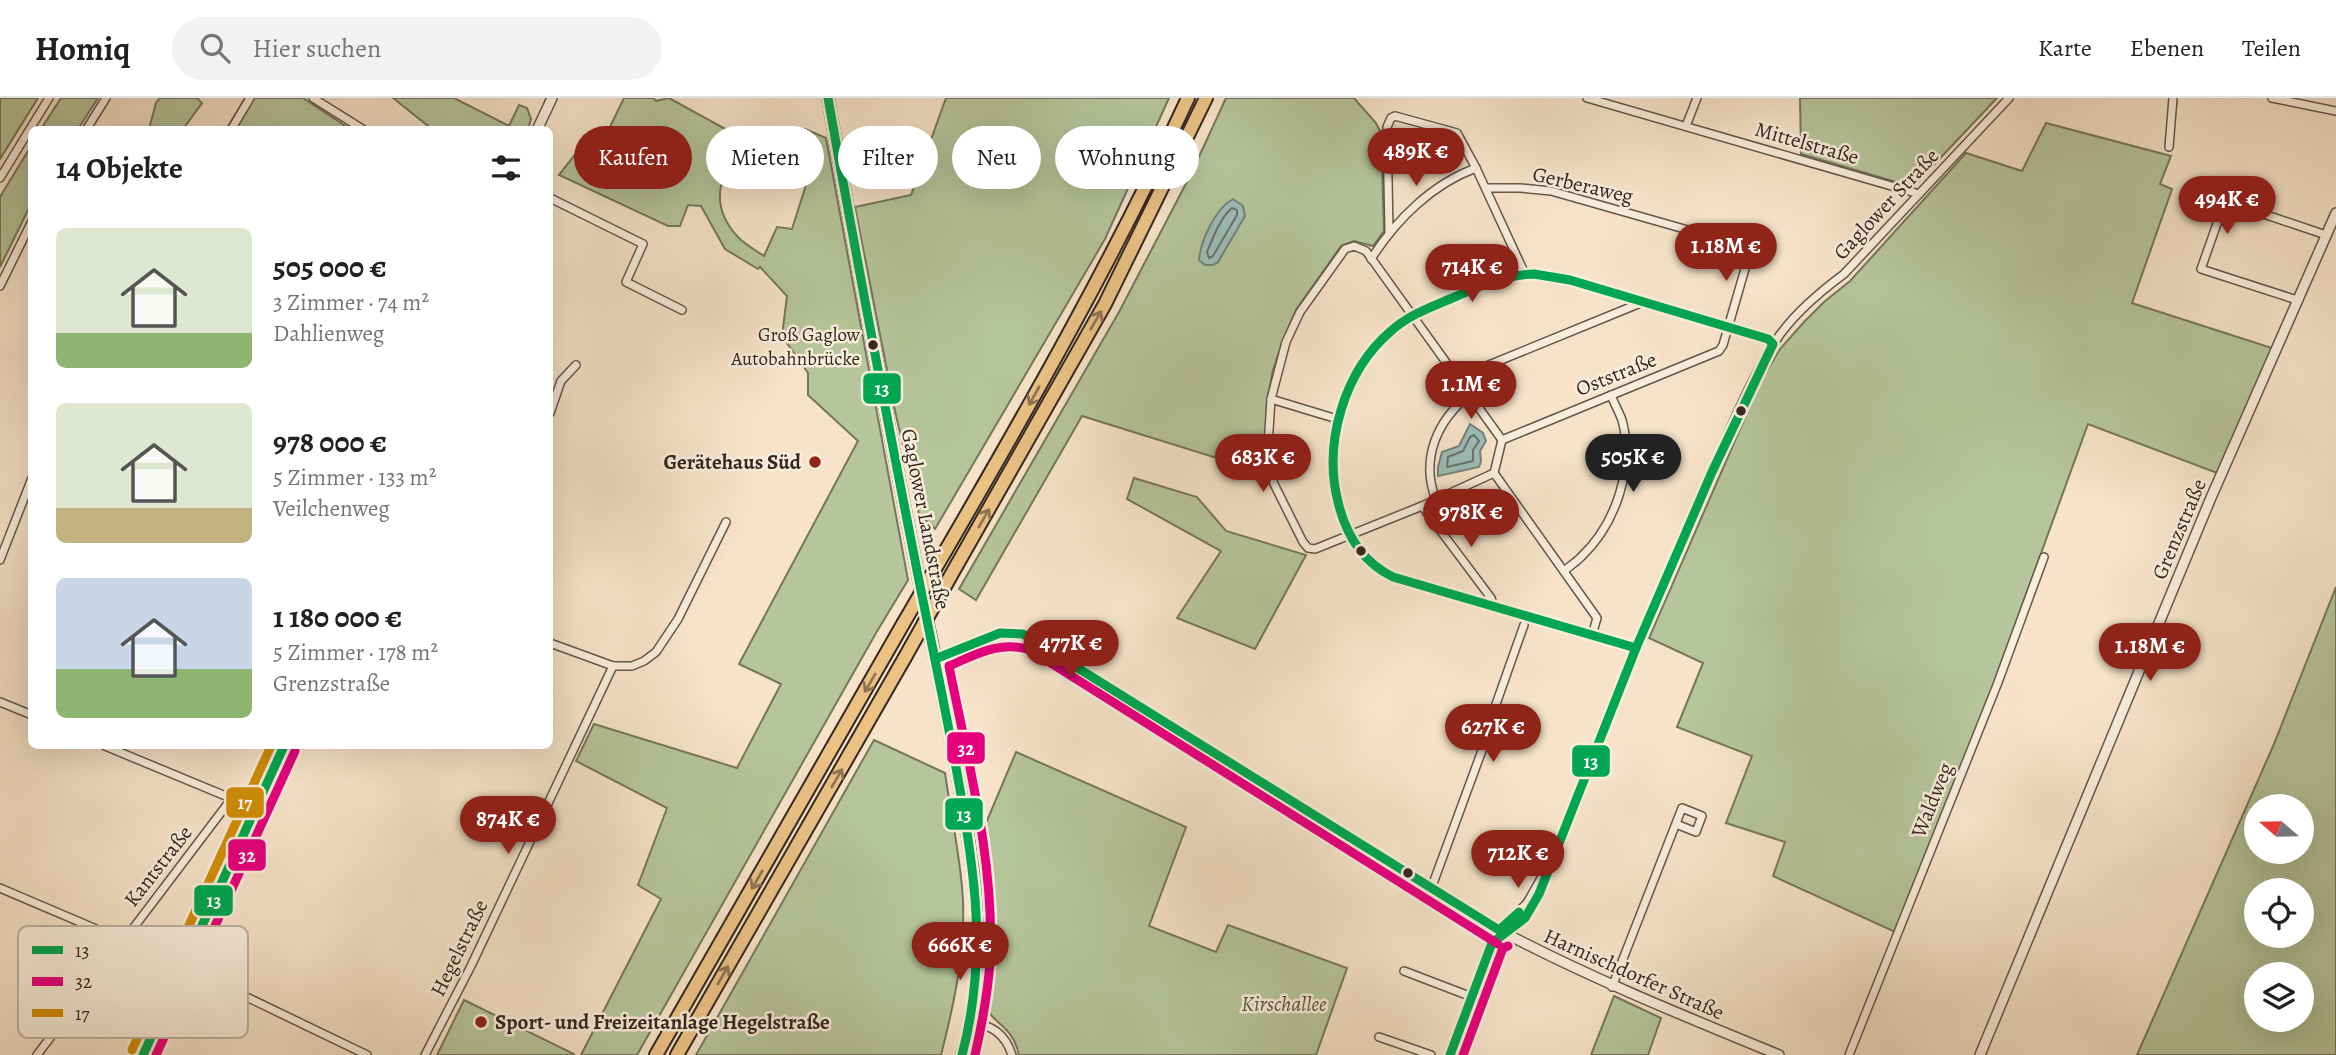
<!DOCTYPE html>
<html lang="de">
<meta charset="utf-8">
<style>
:root{--surface:#fff;--page:#f2f2f2;--text:#202124;--muted:#757577;--line:#e0e0e0;--accent:#8f2418}
body{margin:0;font-family:Alegreya,serif;background:var(--page);color:var(--text);height:100vh;display:flex;flex-direction:column;font-size:26px;white-space:nowrap}
*{box-sizing:border-box;margin:0}
p{font-size:23px;color:var(--muted)}
.icon{flex:none;width:38px;height:38px;fill:none;stroke:currentColor;stroke-width:2;stroke-linecap:round;stroke-linejoin:round}
.map{position:relative;flex:1;overflow:hidden}
.details{position:absolute;left:28px;top:28px;width:525px;height:623px;display:flex;flex-direction:column;background:var(--surface);border-radius:10px;box-shadow:0 7px 28px #0002}
.details>*{flex:none}
.banner{position:absolute;left:574px;top:28px;width:665px;height:63px;display:flex;gap:14px}
.needle{width:46px;rotate:290deg}
.controls{position:absolute;left:2244px;top:696px;display:grid;gap:14px}
.controls a{display:grid;place-items:center;width:70px;height:70px;border-radius:50%;background:var(--surface);box-shadow:0 7px 28px #0002;font-size:35px}
.price{position:absolute;translate:-50% -60px;padding:0 16px;border-radius:24px;background:var(--accent);color:#fff;font-size:23px;line-height:46px;filter:drop-shadow(0 2px 4px #0008)}
.price::after{content:'';position:absolute;left:50%;top:42px;width:21px;height:16px;margin-left:-10px;background:inherit;clip-path:polygon(0 0,100% 0,50% 100%)}
.price.current{background:#222;color:#fff}
ul{padding:0;list-style:none}
li{display:flex;align-items:center;gap:21px;height:175px;padding:0 28px}
li span{display:grid;place-items:center;flex:none;width:196px;height:140px;border-radius:10px;color:#555}
li>.icon{margin-inline-start:auto}
span .icon{width:84px;height:84px;fill:#fffc;stroke-width:1}
li b{font-size:30px}
h2{display:flex;justify-content:space-between;align-items:center;height:84px;padding:0 28px;font-size:30px}
.pill{padding:0 24px;border-radius:32px;background:var(--surface);box-shadow:0 7px 28px #0002;font-size:24px;line-height:63px}
.pill.current{background:var(--accent);color:#fff}
header{display:flex;align-items:center;gap:42px;box-sizing:border-box;height:98px;padding:0 35px;background:var(--surface);border-bottom:2px solid var(--line)}
header strong{font-size:33px}
nav{display:flex;gap:38px;margin-inline-start:auto;font-size:24px}
.search{width:490px;height:63px;background:var(--page);display:flex;align-items:center;gap:18px;box-sizing:border-box;padding:0 24px;border-radius:38px;color:var(--muted);font-size:26px}
.map>svg:first-child{display:block}
.green{fill:#b6c59b;stroke:#75765d;stroke-width:2;fill-rule:evenodd}
.water{fill:#9dbeb9;stroke:#73827b;stroke-width:2}
.lines{fill:none;stroke-linecap:round;stroke-linejoin:round}
.shore{stroke:#68726c;stroke-width:2}
.minor-casing{stroke:#64564a;stroke-width:10}
.tertiary-casing{stroke:#64564a;stroke-width:12}
.secondary-casing{stroke:#34271f;stroke-width:14}
.motorway-casing{stroke:#34271f;stroke-width:16}
.minor{stroke:#f9eddc;stroke-width:7}
.tertiary{stroke:#f9eddc;stroke-width:9}
.secondary{stroke:#f9eddc;stroke-width:10}
.motorway{stroke:#ebc284;stroke-width:12}
.motorway-bridge-casing{stroke:#34271f;stroke-width:16;stroke-linecap:butt}
.motorway-bridge{stroke:#ebc284;stroke-width:12}
.bus-1-casing{stroke:#f9eddc;stroke-width:14}
.bus-2-casing{stroke:#f9eddc;stroke-width:14}
.bus-3-casing{stroke:#f9eddc;stroke-width:14}
.bus-1{stroke:#00a651;stroke-width:9}
.bus-2{stroke:#e5007d;stroke-width:9}
.bus-3{stroke:#d08d06;stroke-width:9}
.oneway{stroke:#907452}
.bus-dot{fill:#34271f;stroke:#f9eddc;stroke-width:2.5}
.poi-dot{fill:#8f2418;stroke:#f9eddc;stroke-width:2.5}
.labels{text-anchor:middle;stroke-width:5;stroke-linejoin:round;paint-order:stroke}
.bus-label{font-size:19px;fill:#34271f;stroke:#f9eddc;text-anchor:end}
.street-label{font-size:21px;fill:#34271f;stroke:#f9eddc}
.poi-label{font-size:21px;font-weight:bold;fill:#34271f;stroke:#f9eddc;text-anchor:end}
.park-label{font-size:21px;font-style:italic;fill:#544e3e;stroke:#f9eddc}
.key{fill:#f9eddc;stroke:#beb2a3;stroke-width:2}
.key-label{font-size:19px;fill:#34271f}
.line-badge{stroke:#f9eddc;stroke-width:2.5}
.badge-label{font-size:19px;text-anchor:middle;font-weight:bold;fill:#fff}
</style>
<header>
<strong>Homiq</strong>
<div class="search"><svg class="icon" aria-label="search" viewBox="0 0 24 24"><circle cx="10" cy="10" r="6"/><path d="M15 15l6 6"/></svg>Hier suchen</div>
<nav><a>Karte</a><a>Ebenen</a><a>Teilen</a></nav>
</header>
<div class="map">
<svg width="2336" height="957" viewBox="0 0 2336 957">
<rect width="100%" height="100%" fill="#f6e3c9"/>
<filter id="stains"><feTurbulence type="fractalNoise" baseFrequency=".00286" numOctaves="4"/><feColorMatrix values="0 0 0 0 .2 0 0 0 0 .09 0 0 0 0 .02 0 0 0 .5 -.17"/></filter>
<radialGradient id="worn" r=".72"><stop offset=".6" stop-color="#630" stop-opacity="0"/><stop offset="1" stop-color="#630" stop-opacity=".3"/></radialGradient>
<!-- green -->
<g class="green">
<path d="M0 0H38L0 61Z"/>
<path d="M61 0H98L78 31H41Z"/>
<path d="M160 0H197L202 5 183 31H149L156 5Z"/>
<path d="M245 0H303L350 31 226 32Z"/>
<path d="M393 0H454L509 28 519 7 527 10 531 21 528 31H432Z"/>
<path d="M624 0H653L656 3 669 0 729 33 737 50C720 81 709 107 737 138 744 146 755 152 764 158L777 129 792 131 806 87 805 31 826 40 908 482 876 535 637 957H581L661 801 638 787 667 710 576 663 594 626 737 670 781 586 739 566 858 343 808 297V275L782 238 787 198 760 169 758 171 725 151 701 108 688 107 680 128H668L559 77 585 44 597 50 606 37Z"/>
<path d="M946 0H1169L1105 141 935 431 919 416 895 313 855 109 911 97Z"/>
<path d="M1226 0H1354L1376 25 1381 35 1384 133 1373 148 1354 143 1341 148 1296 212 1283 242 1273 272 1267 303 1265 360 1239 367 1082 318 976 502 959 491 1119 214 1191 76Z"/>
<path d="M1800 0H1997L1913 89 1801 56Z"/>
<path d="M2046 25 2171 58 2160 86 2172 91 2132 205 2272 250 2217 375 2088 326 1999 571 2003 580 1895 834 1773 778 1785 744 1726 725 1752 658 1677 629 1703 565 1649 540 1761 283 1780 251 1804 224 1824 204 1850 183 1966 55 2022 73Z"/>
<path d="M31 48V106L0 169V99Z"/>
<path d="M1134 380 1197 399 1226 433 1306 457 1255 551 1177 520 1221 453 1127 401Z"/>
<path d="M2336 489V957H2137L2274 646ZM2256 709H2301V754H2256ZM2256 793H2301V838H2256ZM2256 877H2301V922H2256Z"/>
<path d="M874 642 945 675C951 717 961 761 963 803 965 856 954 906 941 957H696Z"/>
<path d="M1016 654 1186 729 1149 828 1216 854 1228 827 1347 870 1316 957H1019C1012 925 992 928 984 904L986 834 978 744Z"/>
<path d="M1614 898 1661 920 1648 957H1591Z"/>
<path d="M464 902 574 956V957H437Z"/>
</g>
<!-- water -->
<g class="water">
<path d="M1233 101 1243 108 1245 118 1218 164 1213 167H1205L1199 162C1201 142 1215 111 1233 101Z"/>
<path d="M1470 326 1483 335 1486 343 1480 353 1481 363 1479 369 1438 378V369L1442 354 1459 348Z"/>
</g>
<g class="lines">
<!-- shore -->
<g class="shore">
<path d="M1232 110 1237 112V117L1213 158 1209 160 1207 154C1213 140 1220 120 1232 110Z"/>
<path d="M1474 337 1479 343 1473 352V363L1447 369 1448 359 1463 353 1470 339Z"/>
</g>
<defs>
<g id="minor">
<path d="M313 0 364 32"/>
<path d="M1587 0 1919 96"/>
<path d="M2272 0 2336 13"/>
<path d="M1686 28 1697 0"/>
<path d="M86 32 106 0"/>
<path d="M231 32 250 0"/>
<path d="M2169 49 2173 0"/>
<path d="M1476 70 1525 176"/>
<path d="M0 80 49 0"/>
<path d="M1487 90H1520L1551 93 1751 150 1723 247 1719 253 1502 342"/>
<path d="M550 100 643 146 626 184 682 212"/>
<path d="M1371 161C1396 122 1432 86 1476 70L1457 35 1395 18 1391 20 1387 29 1389 134"/>
<path d="M0 188 32 123"/>
<path d="M2297 202 2201 171 2225 103 2326 137"/>
<path d="M1457 280 1643 204"/>
<path d="M1271 301 1337 321"/>
<path d="M550 315 561 283 576 267"/>
<path d="M1494 375 1422 408 1315 451 1308 450 1303 444 1274 386 1267 363 1271 301 1286 244 1300 214 1345 151 1354 148 1366 153 1502 342"/>
<path d="M1494 375 1597 520 1592 537"/>
<path d="M1494 375 1502 342"/>
<path d="M1436 402C1420 361 1437 323 1469 297"/>
<path d="M1422 408 1491 500 1494 509"/>
<path d="M0 462 32 380"/>
<path d="M1564 473C1570 468 1576 464 1581 459 1616 426 1635 369 1622 322 1619 314 1614 305 1611 297"/>
<path d="M550 545 613 568H632L644 563 656 554 678 521 726 424"/>
<path d="M1637 550 1393 479C1363 467 1352 445 1341 416 1316 347 1349 253 1413 217 1425 210 1440 206 1452 200 1475 190 1497 179 1522 176 1553 173 1587 187 1615 196 1666 211 1717 226 1768 241L1773 246"/>
<path d="M0 604 32 617"/>
<path d="M105 648 257 711"/>
<path d="M0 790 176 865 367 957"/>
<path d="M1431 791 1491 628 1495 609 1524 527"/>
<path d="M1499 832 1527 805 1544 775"/>
<path d="M1505 836C1531 821 1540 796 1548 769 1595 652 1643 536 1693 421 1717 364 1740 299 1773 247 1790 219 1817 196 1844 176L2009 0"/>
<path d="M1404 873 1472 899"/>
<path d="M1612 889 1682 710 1702 718 1696 734 1676 726"/>
<path d="M970 923C992 928 1005 935 1012 957"/>
<path d="M1379 939 1431 957"/>
<path d="M37 957 232 700"/>
<path d="M425 957 471 868 613 568"/>
<path d="M1849 957 1997 587 2044 459"/>
</g>
<g id="tertiary">
<path d="M537 32 552 0"/>
<path d="M935 561 1000 535 1023 536 1499 832C1590 880 1684 918 1779 957"/>
<path d="M143 957 284 648"/>
<path d="M1450 957 1492 845 1496 838 1505 836"/>
<path d="M1980 957 2210 402 2336 115"/>
</g>
<path id="secondary" d="M828 0C855 153 884 305 914 457 929 533 946 609 959 685 974 774 991 869 962 957"/>
<g id="motorway">
<path d="M946 452C1032 304 1116 156 1188 0"/>
<path d="M950 479 1105 206 1206 0"/>
<path d="M656 957 903 526"/>
<path d="M677 957 904 561"/>
</g>
</defs>
<!-- minor casing -->
<use href="#minor" class="minor-casing"/>
<!-- tertiary casing -->
<use href="#tertiary" class="tertiary-casing"/>
<!-- secondary casing -->
<use href="#secondary" class="secondary-casing"/>
<!-- motorway casing -->
<use href="#motorway" class="motorway-casing"/>
<!-- minor -->
<use href="#minor" class="minor"/>
<!-- tertiary -->
<use href="#tertiary" class="tertiary"/>
<!-- secondary -->
<use href="#secondary" class="secondary"/>
<!-- motorway -->
<use href="#motorway" class="motorway"/>
<defs>
<g id="motorway-bridge">
<path d="M903 526 946 452"/>
<path d="M904 561 950 479"/>
</g>
</defs>
<!-- motorway-bridge casing -->
<use href="#motorway-bridge" class="motorway-bridge-casing"/>
<!-- motorway-bridge -->
<use href="#motorway-bridge" class="motorway-bridge"/>
<defs>
<g id="bus-1">
<path d="M828 0C855 153 884 305 914 457 928 530 944 602 957 675 975 773 988 859 962 957"/>
<path d="M1534 176 1570 182 1768 241 1773 246 1712 374 1636 550 1393 479C1362 464 1346 437 1338 404 1323 345 1344 273 1391 233 1410 216 1434 208 1457 198 1482 187 1506 177 1534 176Z"/>
<path d="M935 561 1000 535 1023 536 1499 832 1519 814"/>
<path d="M143 957 284 648"/>
<path d="M1450 957 1492 845 1525 820 1539 796 1636 550"/>
</g>
<g id="bus-2">
<path d="M156 957 295 653"/>
<path d="M975 957C982 926 988 895 990 863 995 764 968 664 949 568 975 557 1001 542 1030 552L1498 846"/>
<path d="M1463 957 1503 850 1508 848"/>
</g>
<path id="bus-3" d="M132 952 271 648"/>
</defs>
<!-- bus-1 casing -->
<use href="#bus-1" class="bus-1-casing"/>
<!-- bus-2 casing -->
<use href="#bus-2" class="bus-2-casing"/>
<!-- bus-3 casing -->
<use href="#bus-3" class="bus-3-casing"/>
<!-- bus-1 -->
<use href="#bus-1" class="bus-1"/>
<!-- bus-2 -->
<use href="#bus-2" class="bus-2"/>
<!-- bus-3 -->
<use href="#bus-3" class="bus-3"/>
</g>
<!-- one-way arrows -->
<defs><path id="oneway-shaft" d="M-6 0H5M1.5-3L5.5 0L1.5 3" fill="none" stroke-width="1.6" stroke-linecap="round" stroke-linejoin="round" transform="scale(1.75)"/></defs>
<g class="oneway">
<use href="#oneway-shaft" transform="translate(1096 222) rotate(-60)"/>
<use href="#oneway-shaft" transform="translate(1034 298) rotate(119)"/>
<use href="#oneway-shaft" transform="translate(984 420) rotate(-60)"/>
<use href="#oneway-shaft" transform="translate(870 585) rotate(120)"/>
<use href="#oneway-shaft" transform="translate(837 680) rotate(-60)"/>
<use href="#oneway-shaft" transform="translate(757 782) rotate(120)"/>
<use href="#oneway-shaft" transform="translate(723 877) rotate(-60)"/>
</g>
<!-- markers -->
<g class="bus-dot">
<circle cx="873" cy="247" r="6"/>
<circle cx="1741" cy="313" r="6"/>
<circle cx="1361" cy="453" r="6"/>
<circle cx="1408" cy="775" r="6"/>
</g>
<g class="poi-dot">
<circle cx="815" cy="364" r="7"/>
<circle cx="481" cy="924" r="7"/>
</g>
<g class="labels">
<!-- bus labels -->
<g class="bus-label">
<text x="860" y="243">Groß Gaglow<tspan x="860" dy="24">Autobahnbrücke</tspan></text>
</g>
<!-- street labels -->
<g class="street-label">
<text transform="translate(1807 45) rotate(16)" y="7">Mittelstraße</text>
<text transform="translate(1583 87) rotate(13)" y="7">Gerberaweg</text>
<text transform="translate(1886 106) rotate(-47)" y="7">Gaglower Straße</text>
<text transform="translate(1616 276) rotate(-22)" y="7">Oststraße</text>
<text transform="translate(926 421) rotate(79)" y="7">Gaglower Landstraße</text>
<text transform="translate(2179 431) rotate(-67)" y="7">Grenzstraße</text>
<text transform="translate(1932 702) rotate(-68)" y="7">Waldweg</text>
<text transform="translate(158 768) rotate(-52)" y="7">Kantstraße</text>
<text transform="translate(459 850) rotate(-64)" y="7">Hegelstraße</text>
<text transform="translate(1634 876) rotate(24)" y="7">Harnischdorfer Straße</text>
</g>
<!-- poi labels -->
<g class="poi-label">
<text x="801" y="371">Gerätehaus Süd</text>
<text x="495" y="931" text-anchor="start">Sport- und Freizeitanlage Hegelstraße</text>
</g>
<!-- park labels -->
<g class="park-label">
<text x="1284" y="913">Kirschallee</text>
</g>
</g>
<!-- legend -->
<rect x="18" y="828" width="230" height="112" rx="10" class="key"/>
<rect x="32" y="848" width="31" height="8" fill="#00a651"/>
<rect x="32" y="879" width="31" height="9" fill="#e5007d"/>
<rect x="32" y="911" width="31" height="8" fill="#d08d06"/>
<g class="key-label">
<text x="75" y="859">13</text>
<text x="75" y="890">32</text>
<text x="75" y="922">17</text>
</g>
<g class="line-badge">
<rect x="862" y="274" width="40" height="33" rx="7" fill="#00a651"/>
<rect x="946" y="633" width="40" height="34" rx="7" fill="#e5007d"/>
<rect x="1571" y="646" width="40" height="34" rx="7" fill="#00a651"/>
<rect x="225" y="688" width="40" height="33" rx="7" fill="#d08d06"/>
<rect x="944" y="699" width="40" height="34" rx="7" fill="#00a651"/>
<rect x="227" y="740" width="40" height="34" rx="7" fill="#e5007d"/>
<rect x="193" y="786" width="41" height="33" rx="7" fill="#00a651"/>
</g>
<g class="badge-label">
<text x="882" y="297">13</text>
<text x="966" y="657">32</text>
<text x="1591" y="670">13</text>
<text x="245" y="711">17</text>
<text x="964" y="723">13</text>
<text x="247" y="764">32</text>
<text x="214" y="809">13</text>
</g>
<rect width="100%" height="100%" filter="url(#stains)"/>
<rect width="100%" height="100%" fill="url(#worn)"/>
</svg>
<div class="controls">
<a><svg class="needle" viewBox="-14 -14 28 28"><path d="M0-13l5 13h-10z" fill="#e53935"/><path d="M0 13l5-13h-10z" fill="#757577"/></svg></a>
<a><svg class="icon" aria-label="locate" viewBox="0 0 24 24"><circle cx="12" cy="12" r="6"/><path d="M12 2v4M12 18v4M2 12h4M18 12h4"/></svg></a>
<a><svg class="icon" aria-label="layers" viewBox="0 0 24 24"><path d="M12 4l9 5-9 5-9-5zM3 14l9 5 9-5"/></svg></a>
</div>
<b class="price" style="left:1416px;top:90px">489K €</b>
<b class="price" style="left:2227px;top:138px">494K €</b>
<b class="price" style="left:1726px;top:185px">1.18M €</b>
<b class="price" style="left:1472px;top:206px">714K €</b>
<b class="price" style="left:1471px;top:323px">1.1M €</b>
<b class="price" style="left:1263px;top:396px">683K €</b>
<b class="price current" style="left:1633px;top:396px">505K €</b>
<b class="price" style="left:1471px;top:451px">978K €</b>
<b class="price" style="left:1071px;top:582px">477K €</b>
<b class="price" style="left:2150px;top:585px">1.18M €</b>
<b class="price" style="left:1493px;top:666px">627K €</b>
<b class="price" style="left:508px;top:758px">874K €</b>
<b class="price" style="left:1518px;top:792px">712K €</b>
<b class="price" style="left:960px;top:884px">666K €</b>
<div class="banner">
<a class="pill current">Kaufen</a>
<a class="pill">Mieten</a>
<a class="pill">Filter</a>
<a class="pill">Neu</a>
<a class="pill">Wohnung</a>
</div>
<section class="details">
<h2>14 Objekte<svg class="icon" aria-label="filters" viewBox="0 0 24 24"><path d="M4 7h16M4 17h16"/><circle cx="9" cy="7" r="2"/><circle cx="15" cy="17" r="2"/></svg></h2>
<ul>
<li><span style="background:linear-gradient(#dfe7d0 75%,#8fb573 0)"><svg class="icon" aria-label="home" viewBox="0 0 24 24"><path d="M3 11l9-7 9 7M6 9v11h12V9"/></svg></span><div><b>505 000 €</b><p>3 Zimmer · 74 m²</p><p>Dahlienweg</p></div></li>
<li><span style="background:linear-gradient(#dfe7d0 75%,#c2b280 0)"><svg class="icon" aria-label="home" viewBox="0 0 24 24"><path d="M3 11l9-7 9 7M6 9v11h12V9"/></svg></span><div><b>978 000 €</b><p>5 Zimmer · 133 m²</p><p>Veilchenweg</p></div></li>
<li><span style="background:linear-gradient(#c9d6e8 65%,#8fb573 0)"><svg class="icon" aria-label="home" viewBox="0 0 24 24"><path d="M3 11l9-7 9 7M6 9v11h12V9"/></svg></span><div><b>1 180 000 €</b><p>5 Zimmer · 178 m²</p><p>Grenzstraße</p></div></li>
</ul>
</section>
</div>
